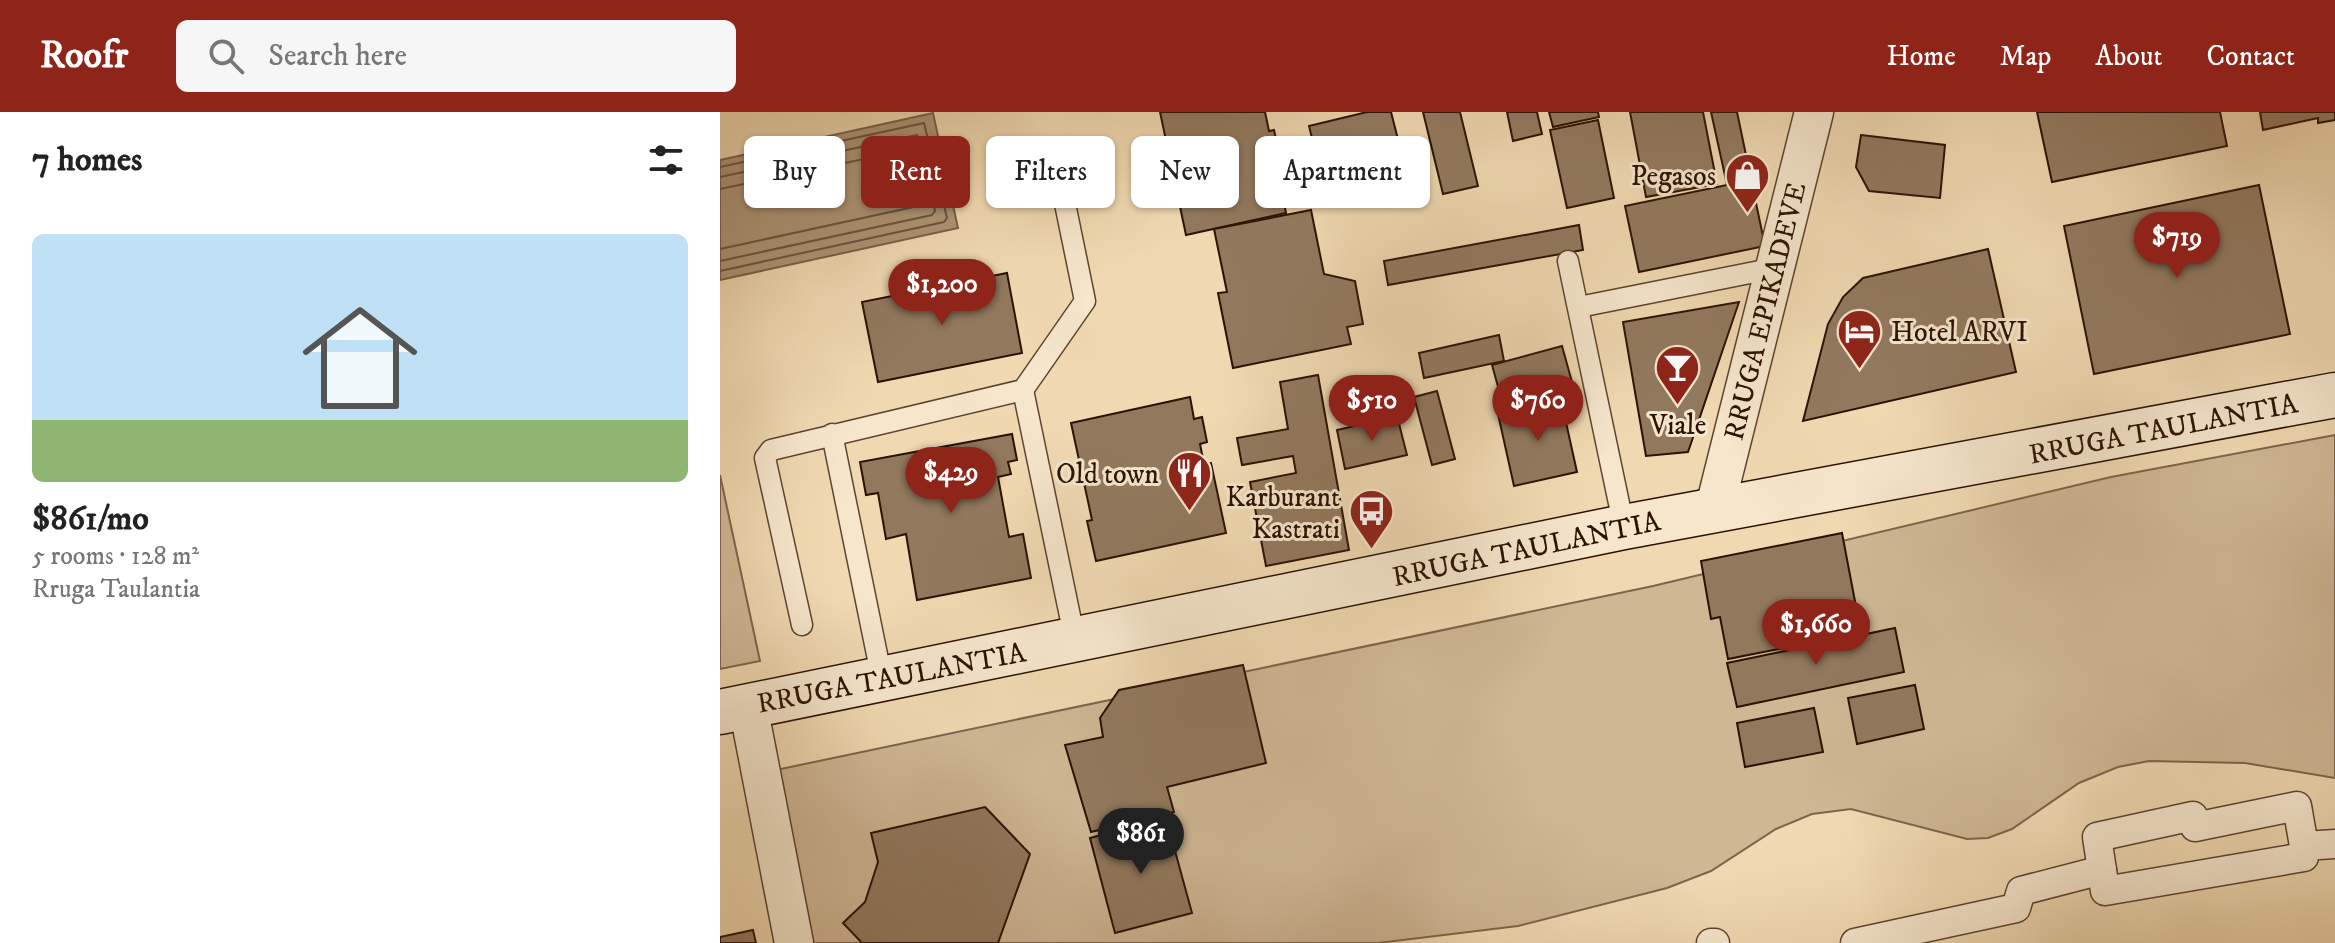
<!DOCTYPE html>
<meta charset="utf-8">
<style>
:root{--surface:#fff;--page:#f6f6f6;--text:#222;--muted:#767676;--line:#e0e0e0;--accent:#8f2418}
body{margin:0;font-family:"IM FELL DW Pica",serif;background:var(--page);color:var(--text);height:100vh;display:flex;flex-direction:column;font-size:30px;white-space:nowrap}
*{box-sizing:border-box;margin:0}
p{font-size:26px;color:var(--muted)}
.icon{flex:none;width:44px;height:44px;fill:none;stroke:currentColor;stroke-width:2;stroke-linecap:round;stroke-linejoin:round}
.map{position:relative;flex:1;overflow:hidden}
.panel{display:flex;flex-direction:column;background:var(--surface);width:720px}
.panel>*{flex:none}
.top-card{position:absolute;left:24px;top:24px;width:760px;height:72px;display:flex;gap:16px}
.price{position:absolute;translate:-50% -68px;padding:0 18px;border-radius:28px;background:var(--accent);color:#fff;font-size:26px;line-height:52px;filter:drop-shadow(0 2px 4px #0008)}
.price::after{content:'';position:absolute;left:50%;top:48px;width:24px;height:18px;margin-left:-12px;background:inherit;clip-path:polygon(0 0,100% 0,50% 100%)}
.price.active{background:#222;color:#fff}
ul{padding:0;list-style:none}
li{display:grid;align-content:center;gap:16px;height:424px;padding:0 32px}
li+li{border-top:2px solid var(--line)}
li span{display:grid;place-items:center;height:248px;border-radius:12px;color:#555}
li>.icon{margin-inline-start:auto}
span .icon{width:144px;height:144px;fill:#fffc;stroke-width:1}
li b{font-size:34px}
h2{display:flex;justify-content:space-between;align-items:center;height:96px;padding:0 32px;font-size:34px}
.pill{padding:0 28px;border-radius:12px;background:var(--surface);box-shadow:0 2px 6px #0004;font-size:28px;line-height:72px}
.pill.active{background:var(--accent);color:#fff}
header{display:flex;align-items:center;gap:48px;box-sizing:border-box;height:112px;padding:0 40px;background:var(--accent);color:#fff}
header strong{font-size:38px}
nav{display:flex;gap:44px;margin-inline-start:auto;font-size:28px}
.search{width:560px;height:72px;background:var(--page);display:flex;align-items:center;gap:20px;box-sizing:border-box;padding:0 28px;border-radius:12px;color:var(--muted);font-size:30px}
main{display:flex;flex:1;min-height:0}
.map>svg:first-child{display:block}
.green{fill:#cfb794;stroke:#7e644c;stroke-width:2}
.water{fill:#ad9576;stroke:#796148;stroke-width:2}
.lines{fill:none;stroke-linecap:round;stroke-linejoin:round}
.shore{stroke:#6c543d;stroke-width:2}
.building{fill:#92795e;stroke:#2c1204;stroke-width:2}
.service-casing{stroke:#5d442f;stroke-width:23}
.pedestrian-casing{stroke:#5d442f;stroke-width:31}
.minor-casing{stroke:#5d442f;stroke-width:41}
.secondary-casing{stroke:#2c1204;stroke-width:47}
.service{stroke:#f5e6cc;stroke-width:20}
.pedestrian{stroke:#f5e6cc;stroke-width:28}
.minor{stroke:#f5e6cc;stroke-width:38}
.secondary{stroke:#f5e6cc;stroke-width:44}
.labels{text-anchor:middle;stroke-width:6;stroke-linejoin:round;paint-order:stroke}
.poi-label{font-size:28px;fill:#2c1204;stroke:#f5e6cc;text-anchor:end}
.street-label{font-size:28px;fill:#2c1204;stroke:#f5e6cc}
</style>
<header>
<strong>Roofr</strong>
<div class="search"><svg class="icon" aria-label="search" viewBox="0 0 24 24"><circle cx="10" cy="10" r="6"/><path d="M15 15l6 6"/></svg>Search here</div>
<nav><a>Home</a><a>Map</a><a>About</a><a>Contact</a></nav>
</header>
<main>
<section class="panel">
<h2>7 homes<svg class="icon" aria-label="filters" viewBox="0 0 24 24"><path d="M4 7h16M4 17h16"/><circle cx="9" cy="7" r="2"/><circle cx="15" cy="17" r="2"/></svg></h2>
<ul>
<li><span style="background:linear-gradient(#bfe0f5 75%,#8fb573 0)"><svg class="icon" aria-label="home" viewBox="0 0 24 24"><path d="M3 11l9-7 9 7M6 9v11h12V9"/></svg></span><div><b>$861/mo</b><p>5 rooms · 128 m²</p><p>Rruga Taulantia</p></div></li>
</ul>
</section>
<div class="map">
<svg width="1615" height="831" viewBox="0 0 1615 831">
<rect width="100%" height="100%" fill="#f0d9b1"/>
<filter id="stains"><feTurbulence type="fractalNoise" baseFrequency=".0025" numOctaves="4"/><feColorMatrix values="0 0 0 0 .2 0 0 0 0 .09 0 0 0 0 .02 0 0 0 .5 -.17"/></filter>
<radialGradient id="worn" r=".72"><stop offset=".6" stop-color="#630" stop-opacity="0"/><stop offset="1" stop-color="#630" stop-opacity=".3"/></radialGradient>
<!-- green -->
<g class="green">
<path d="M1615 323V666L1525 651 1429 649 1398 655 1359 671 1292 717 1268 726 1247 727 1131 697 1092 702 1056 717 991 759 947 776 798 814 658 831H92L56 658 933 474 1391 365Z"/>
<path d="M0 363 40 549 0 557Z"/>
</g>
<!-- water -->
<path class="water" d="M213 1 238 116 0 168V48Z"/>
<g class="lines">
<!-- shore -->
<g class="shore">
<path d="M0 55 204 11 227 106 224 110 0 159"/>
<path d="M0 65 197 23 215 99 212 103 0 149"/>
<path d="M0 77 187 38 201 90 198 94 0 137"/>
</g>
</g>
<!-- building -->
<g class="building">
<path d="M440 0H545L549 19 554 18 567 78 562 80 566 101 466 123Z"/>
<path d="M647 0H671L682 43 601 63 589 14Z"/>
<path d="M703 0H740L758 74 723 82Z"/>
<path d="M787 0H817L822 22 793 29Z"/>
<path d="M829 0H878L879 5 833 15Z"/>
<path d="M910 0H983L997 72 926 85Z"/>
<path d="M991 0H1017L1045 134 919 160 905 94 1007 73Z"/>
<path d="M1317 0H1500L1507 34 1332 70Z"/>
<path d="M1540 0H1615V8L1598 11V6L1543 18Z"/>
<path d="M878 8 894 86 847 96 830 18Z"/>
<path d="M1141 23 1225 33 1220 86 1149 79 1136 55Z"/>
<path d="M1539 73 1570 222 1374 262 1344 114Z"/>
<path d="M591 98 604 162 635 169 643 212 627 215 631 232 513 256 498 181 507 180 494 117Z"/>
<path d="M859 113 863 138 668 173 664 149Z"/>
<path d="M1268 137 1296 260 1083 309 1108 212 1123 185 1143 166Z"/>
<path d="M287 161 302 241 158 270 142 190Z"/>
<path d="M1019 190 968 340 926 344 903 210Z"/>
<path d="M779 223 784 249 704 266 699 241Z"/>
<path d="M842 234 852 270 782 289 772 253Z"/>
<path d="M598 263 629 438 546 454 530 370 576 361 573 344 522 353 517 326 568 317 560 270Z"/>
<path d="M717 279 735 347 712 353 694 285Z"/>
<path d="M470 285 474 307 482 305 487 330 480 332 484 352 491 351 506 421 376 449 367 409 372 408 351 311Z"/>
<path d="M841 288 857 360 794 374 778 302Z"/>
<path d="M677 304 687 343 625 357 617 318Z"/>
<path d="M292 322 297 348 288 350 291 362 278 365 289 425 303 422 311 466 197 488 186 422 166 427 158 381 146 383 140 350Z"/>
<path d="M1122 421 1141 521 1008 547 1000 505 991 507 981 449Z"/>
<path d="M1175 516 1184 560 1017 595 1007 551Z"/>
<path d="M523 553 546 651 447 675 454 700 371 720 345 633 383 625 380 606 399 578Z"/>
<path d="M1195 573 1204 617 1137 632 1128 586Z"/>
<path d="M1094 596 1103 640 1025 655 1017 611Z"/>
<path d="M265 695 310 742 278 831H142L123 811 145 790 158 750 151 721Z"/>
<path d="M446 706 472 801 395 821 370 726Z"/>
<path d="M33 818 36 831H0V825Z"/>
</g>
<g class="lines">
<defs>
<g id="service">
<path d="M848 149 904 415"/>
<path d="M859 195 1055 156"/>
<path d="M303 278 355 528"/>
<path d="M112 322 162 567"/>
<path d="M82 513 45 346 51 338 303 278 365 189 342 77"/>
</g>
<g id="pedestrian">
<path d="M1475 715 1577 694 1584 734"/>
<path d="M1382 758 1377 725 1473 704"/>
<path d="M991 831H995"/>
<path d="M1135 831 1296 796 1301 779 1382 758 1385 779 1584 745V734L1615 732"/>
</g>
<g id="minor">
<path d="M994 399 1094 0"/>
<path d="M28 594 74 831"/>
</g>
<path id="secondary" d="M0 600 904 415 1615 283"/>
</defs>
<!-- service casing -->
<use href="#service" class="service-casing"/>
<!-- pedestrian casing -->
<use href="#pedestrian" class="pedestrian-casing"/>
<!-- minor casing -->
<use href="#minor" class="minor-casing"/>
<!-- secondary casing -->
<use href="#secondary" class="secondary-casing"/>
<!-- service -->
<use href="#service" class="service"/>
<!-- pedestrian -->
<use href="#pedestrian" class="pedestrian"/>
<!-- minor -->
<use href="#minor" class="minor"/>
<!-- secondary -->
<use href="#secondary" class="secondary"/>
</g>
<!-- icons -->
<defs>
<symbol id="shop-pin" viewBox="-11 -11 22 30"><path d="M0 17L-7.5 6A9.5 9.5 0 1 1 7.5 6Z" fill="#8f2418" stroke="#f5e6cc"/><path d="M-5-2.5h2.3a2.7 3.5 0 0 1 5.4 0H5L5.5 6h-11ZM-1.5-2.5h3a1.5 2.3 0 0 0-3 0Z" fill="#fff"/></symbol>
<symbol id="hotel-pin" viewBox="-11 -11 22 30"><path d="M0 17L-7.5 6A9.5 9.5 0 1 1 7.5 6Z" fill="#8f2418" stroke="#f5e6cc"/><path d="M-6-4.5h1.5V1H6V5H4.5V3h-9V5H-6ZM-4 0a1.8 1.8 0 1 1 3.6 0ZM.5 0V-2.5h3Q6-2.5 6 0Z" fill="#fff"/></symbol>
<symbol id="bar-pin" viewBox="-11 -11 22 30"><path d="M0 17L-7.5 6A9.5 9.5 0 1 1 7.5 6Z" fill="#8f2418" stroke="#f5e6cc"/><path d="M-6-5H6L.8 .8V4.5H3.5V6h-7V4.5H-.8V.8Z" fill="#fff"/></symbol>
<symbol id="restaurant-pin" viewBox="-11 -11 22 30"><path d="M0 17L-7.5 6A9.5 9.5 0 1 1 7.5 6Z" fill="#8f2418" stroke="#f5e6cc"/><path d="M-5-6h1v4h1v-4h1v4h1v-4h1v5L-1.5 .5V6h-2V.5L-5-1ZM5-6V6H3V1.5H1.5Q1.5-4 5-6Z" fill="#fff"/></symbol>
<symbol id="bus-pin" viewBox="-11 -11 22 30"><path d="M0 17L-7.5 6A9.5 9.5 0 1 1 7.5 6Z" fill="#8f2418" stroke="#f5e6cc"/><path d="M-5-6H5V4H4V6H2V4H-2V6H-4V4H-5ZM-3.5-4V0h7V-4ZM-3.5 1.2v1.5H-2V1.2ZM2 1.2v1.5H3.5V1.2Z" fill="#fff"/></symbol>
</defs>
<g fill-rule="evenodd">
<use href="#shop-pin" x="1002" y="38" width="51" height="69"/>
<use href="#hotel-pin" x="1114" y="194" width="51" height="69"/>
<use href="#bar-pin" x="932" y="230" width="51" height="69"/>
<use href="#restaurant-pin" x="444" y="336" width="51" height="69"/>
<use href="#bus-pin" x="626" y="374" width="51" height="69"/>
</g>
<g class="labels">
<!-- poi labels -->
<g class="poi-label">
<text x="996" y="73">Pegasos</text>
<text x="1171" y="229" text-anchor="start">Hotel ARVI</text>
<text x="958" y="322" text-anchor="middle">Viale</text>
<text x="439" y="371">Old town</text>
<text x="620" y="394">Karburant<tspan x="620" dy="32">Kastrati</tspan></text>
</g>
<!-- street labels -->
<g class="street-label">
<text transform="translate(1044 199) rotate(-76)" y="10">RRUGA EPIKADEVE</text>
<text transform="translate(1443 316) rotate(-11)" y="10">RRUGA TAULANTIA</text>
<text transform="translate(806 436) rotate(-12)" y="10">RRUGA TAULANTIA</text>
<text transform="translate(171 565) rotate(-11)" y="10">RRUGA TAULANTIA</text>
</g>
</g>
<rect width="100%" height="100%" filter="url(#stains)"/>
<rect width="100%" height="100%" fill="url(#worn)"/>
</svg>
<b class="price" style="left:1457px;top:168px">$719</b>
<b class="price" style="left:222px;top:215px">$1,200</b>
<b class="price" style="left:652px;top:331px">$510</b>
<b class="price" style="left:818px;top:331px">$760</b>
<b class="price" style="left:231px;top:403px">$429</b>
<b class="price" style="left:1096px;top:555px">$1,660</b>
<b class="price active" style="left:421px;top:764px">$861</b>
<div class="top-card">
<a class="pill">Buy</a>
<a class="pill active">Rent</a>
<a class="pill">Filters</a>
<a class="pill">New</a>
<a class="pill">Apartment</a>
</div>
</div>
</main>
